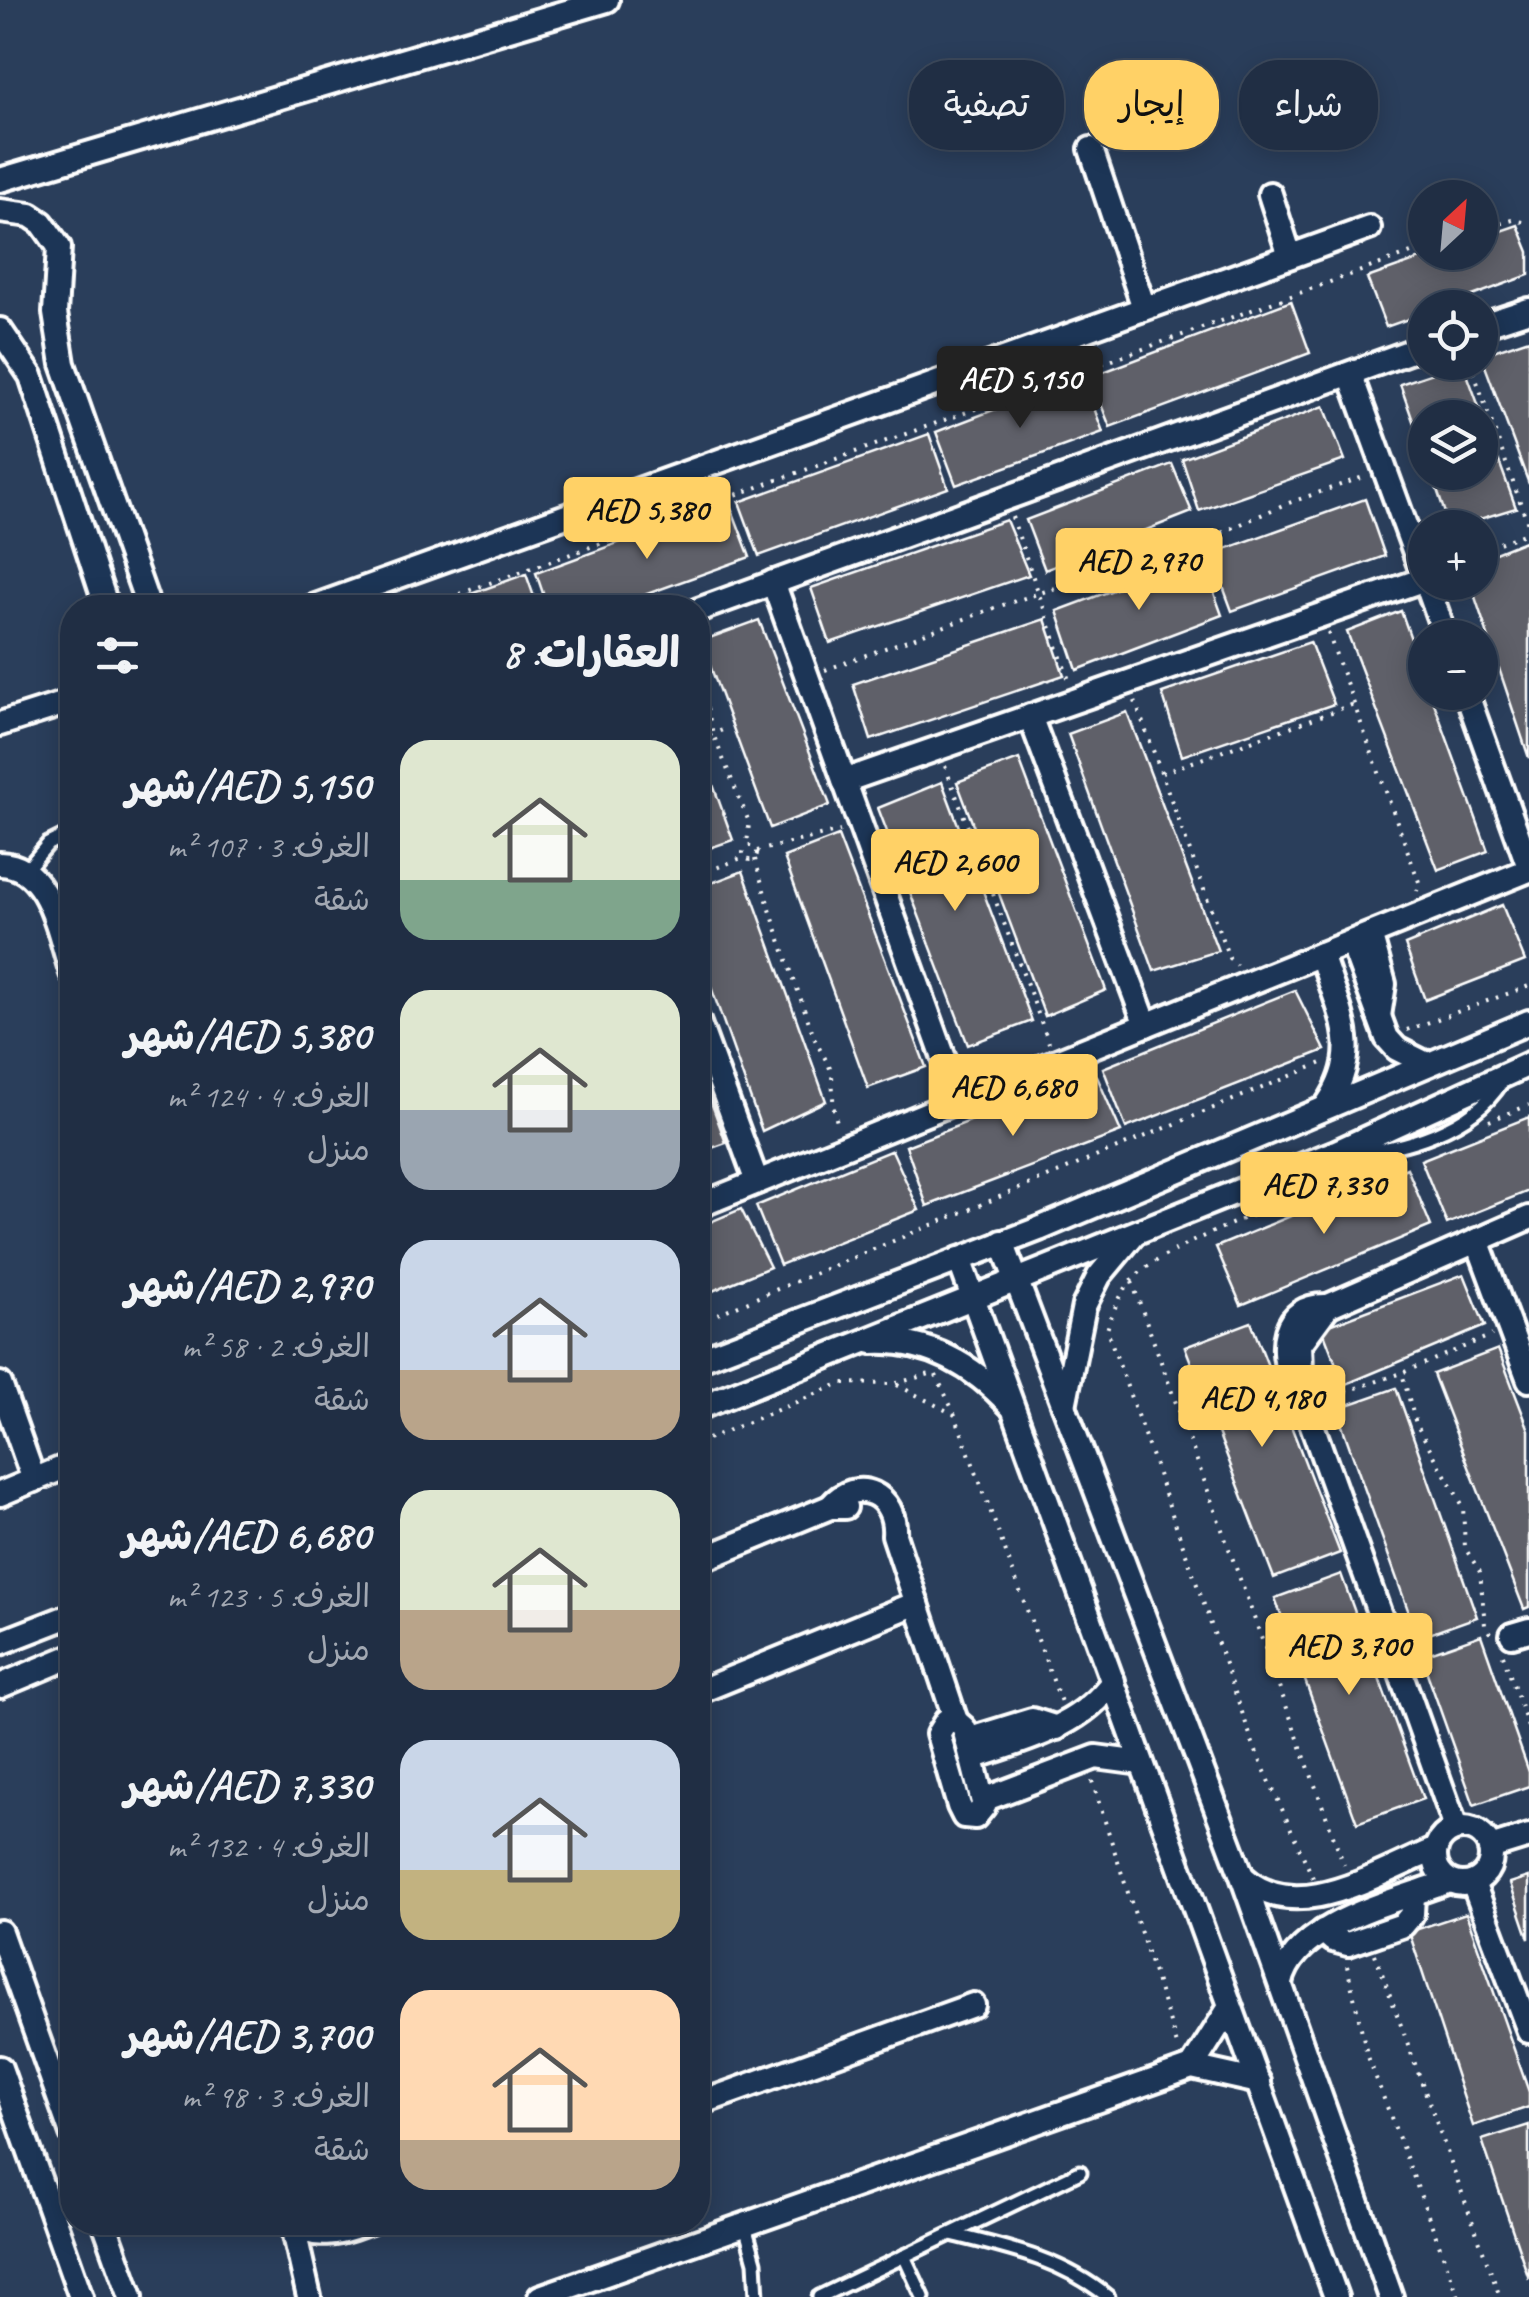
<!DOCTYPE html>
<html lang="ar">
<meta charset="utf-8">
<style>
:root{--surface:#202e44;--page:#2d3a4f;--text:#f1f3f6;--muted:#a2a8b2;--line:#3d4a5d;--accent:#ffd166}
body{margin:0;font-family:Caveat,"Playpen Sans Arabic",sans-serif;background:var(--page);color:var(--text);direction:rtl;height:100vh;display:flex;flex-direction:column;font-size:38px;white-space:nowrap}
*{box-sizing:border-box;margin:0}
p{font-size:32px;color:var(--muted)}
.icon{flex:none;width:55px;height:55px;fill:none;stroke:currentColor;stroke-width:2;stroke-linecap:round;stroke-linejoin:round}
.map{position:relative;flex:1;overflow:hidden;direction:ltr}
.details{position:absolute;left:60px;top:595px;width:650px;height:1640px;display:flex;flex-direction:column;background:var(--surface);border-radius:40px;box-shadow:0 5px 25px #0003,0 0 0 2px var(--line);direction:rtl}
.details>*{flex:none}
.hud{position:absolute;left:740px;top:60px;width:638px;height:90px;direction:rtl;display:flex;gap:20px}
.needle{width:65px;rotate:26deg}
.fabs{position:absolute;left:1408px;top:180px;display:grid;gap:20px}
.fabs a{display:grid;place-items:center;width:90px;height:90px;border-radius:50%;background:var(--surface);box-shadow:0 5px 25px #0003,0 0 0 2px var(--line);font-size:50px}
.price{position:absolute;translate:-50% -85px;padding:0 22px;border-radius:10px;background:var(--accent);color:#111;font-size:32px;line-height:65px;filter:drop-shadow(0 2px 5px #0008)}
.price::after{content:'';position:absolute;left:50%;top:60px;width:30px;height:22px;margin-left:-15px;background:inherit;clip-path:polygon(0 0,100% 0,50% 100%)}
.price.selected{background:#222;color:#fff}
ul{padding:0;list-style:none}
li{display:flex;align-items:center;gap:30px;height:250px;padding:0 30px}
li span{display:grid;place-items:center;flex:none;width:280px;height:200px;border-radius:30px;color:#555}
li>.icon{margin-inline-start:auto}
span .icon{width:120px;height:120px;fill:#fffc;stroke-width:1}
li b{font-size:42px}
h2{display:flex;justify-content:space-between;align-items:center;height:120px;padding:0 30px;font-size:42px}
.pill{padding:0 35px;border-radius:40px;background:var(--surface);box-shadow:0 5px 25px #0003,0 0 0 2px var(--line);font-size:35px;line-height:90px}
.pill.selected{background:var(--accent);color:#111}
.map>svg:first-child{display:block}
.building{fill:#5f6169;stroke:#fff;stroke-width:2.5}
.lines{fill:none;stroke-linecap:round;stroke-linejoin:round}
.lane-casing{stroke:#fff;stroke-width:19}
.street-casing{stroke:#fff;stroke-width:30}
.path{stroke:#fff;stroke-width:4;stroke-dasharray:2.5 8;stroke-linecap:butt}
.lane{stroke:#1d3557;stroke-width:11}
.street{stroke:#1d3557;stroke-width:22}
</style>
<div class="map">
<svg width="1529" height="2297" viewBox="0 0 1529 2297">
<rect width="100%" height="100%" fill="#2a3e5b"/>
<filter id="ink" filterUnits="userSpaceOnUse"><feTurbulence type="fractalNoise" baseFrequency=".01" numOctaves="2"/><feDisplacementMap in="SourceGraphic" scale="20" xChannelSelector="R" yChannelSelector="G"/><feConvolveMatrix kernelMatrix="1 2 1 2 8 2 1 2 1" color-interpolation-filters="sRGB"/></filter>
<g filter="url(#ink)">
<!-- building -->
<g class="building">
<path d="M1518 225 1529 252V275L1440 308H1425V313L1386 327 1367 278 1440 252H1480V238Z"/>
<path d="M1291 301 1310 353 1110 427 1090 377Z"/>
<path d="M1529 339V484L1481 355Z"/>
<path d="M1463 363 1516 508 1450 528 1431 472H1480V418H1425V455L1400 384Z"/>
<path d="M1082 376 1103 432 956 485 936 432Z"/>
<path d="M1324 406 1345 460 1199 511 1182 459Z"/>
<path d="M929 434 948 488 759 556 739 502Z"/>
<path d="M1172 464 1192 512 1045 570 1026 520Z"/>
<path d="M1365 499 1385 556 1232 611 1211 554Z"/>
<path d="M729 502 750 557 608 608H548L536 573Z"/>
<path d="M1006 520 1029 575 830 643 811 588Z"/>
<path d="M1525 541 1529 552V758L1470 582H1480V559Z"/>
<path d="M1201 557 1222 615 1077 670 1057 611Z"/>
<path d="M526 574 538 608H432Z"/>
<path d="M1401 611 1425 678V692H1430L1488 851 1438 870 1347 632Z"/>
<path d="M1045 619 1064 675 871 740 853 684Z"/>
<path d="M759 620 830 805 770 828 701 641Z"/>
<path d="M1310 642 1334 704 1182 756 1162 693Z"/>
<path d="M1127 712 1218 951 1154 971 1068 734Z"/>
<path d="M698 743 733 840 698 852Z"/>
<path d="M1019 759 1106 990 1045 1016 957 782Z"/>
<path d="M942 782 1032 1021 968 1045 878 808Z"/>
<path d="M838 836 926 1067 868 1088 784 857Z"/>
<path d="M743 871 826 1101 762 1131 698 950V888Z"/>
<path d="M1502 905 1525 961 1425 1000 1405 945Z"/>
<path d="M1295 990 1325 1050 1126 1128 1103 1068Z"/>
<path d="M698 1066 726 1143 698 1153Z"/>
<path d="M1095 1072 1121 1132 927 1206 906 1146Z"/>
<path d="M1529 1117V1191L1447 1224 1421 1160Z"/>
<path d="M892 1150 919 1210 780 1265 756 1206Z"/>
<path d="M1407 1168 1431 1226 1241 1305 1216 1247Z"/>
<path d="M741 1209 770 1267 698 1297V1227Z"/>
<path d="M1464 1274 1485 1326 1344 1385 1322 1328Z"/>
<path d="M1251 1322 1340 1553 1274 1578 1185 1347Z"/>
<path d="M1498 1349 1529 1430V1607L1524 1609 1433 1374Z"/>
<path d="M1396 1388 1477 1617 1418 1638 1336 1409Z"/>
<path d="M1341 1574 1423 1799 1357 1823 1275 1598Z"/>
<path d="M1481 1635 1529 1772V1786L1474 1805 1421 1656Z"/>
<path d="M1529 1877V1939L1510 1883Z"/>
<path d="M1466 1913 1529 2092V2107L1473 2126 1409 1932Z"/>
<path d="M1529 2125V2279L1482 2140Z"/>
</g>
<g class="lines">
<defs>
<g id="lane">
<path d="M26 870 48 844 72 832"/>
<path d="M1351 1152C1402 1150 1472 1129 1501 1083"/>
<path d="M745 2226 755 2262 757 2297"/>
<path d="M951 2234C1008 2248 1062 2259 1108 2297"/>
<path d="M904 2256 923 2297"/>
<path d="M819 2297 1080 2172"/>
</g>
<g id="street">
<path d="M1091 149 1144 308"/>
<path d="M0 180 607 0"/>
<path d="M1270 194 1290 256"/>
<path d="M0 211 30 215 42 223 59 247 55 313 63 364 149 608"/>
<path d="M1480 326 1529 310"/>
<path d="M0 330 31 376 107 608"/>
<path d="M1350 374 1425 580"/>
<path d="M773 582 959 1100"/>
<path d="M1426 582 1446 638"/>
<path d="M310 608 1369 228"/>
<path d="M698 610 1425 346"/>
<path d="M1466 692 1529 867"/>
<path d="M1030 716 1146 1025"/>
<path d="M0 724 72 701"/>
<path d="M844 781 1425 579"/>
<path d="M0 864C50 865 59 935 72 973"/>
<path d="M1371 937 1384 984 1379 1016"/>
<path d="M1352 943 1387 1038 1397 1049 1427 1064"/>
<path d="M1321 954C1339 1013 1365 1049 1327 1105"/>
<path d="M698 1021 757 1182"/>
<path d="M698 1206 1529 870"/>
<path d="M1477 1240 1529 1380"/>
<path d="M1002 1242 1242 1876 1391 2297"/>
<path d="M959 1259 1336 2297"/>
<path d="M1328 1306 1300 1344 1302 1397 1456 1828"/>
<path d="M872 1342C927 1339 973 1365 1010 1405"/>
<path d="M698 1360 1039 1229 1529 1022"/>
<path d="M1292 1383C1279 1350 1280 1304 1328 1306L1529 1218"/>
<path d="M0 1384 34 1480"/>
<path d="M1064 1406 1084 1306 1099 1276 1134 1234"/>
<path d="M698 1408 1336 1152 1529 1064"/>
<path d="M0 1494 72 1464"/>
<path d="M830 1507C857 1474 897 1495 894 1535L956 1721"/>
<path d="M698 1561 830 1507H845"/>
<path d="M1512 1635 1529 1630"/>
<path d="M0 1643 72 1615"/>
<path d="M0 1686 72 1656"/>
<path d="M698 1692 917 1603"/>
<path d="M946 1721H956L964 1728 984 1806 975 1817 964 1816 959 1806 938 1734Z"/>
<path d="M967 1740 1032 1720 1057 1728"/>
<path d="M972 1758C1024 1740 1080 1728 1113 1681"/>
<path d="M983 1800 1096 1757 1141 1763"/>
<circle cx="1463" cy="1856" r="28"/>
<path d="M1490 1848 1529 1836"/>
<path d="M1243 1877C1296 1927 1378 1872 1434 1850"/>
<path d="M1473 1883 1529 2031"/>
<path d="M1323 1931 1333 1940 1348 1944 1403 1925 1412 1914 1413 1895"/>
<path d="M0 1932 72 2134"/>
<path d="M1281 1983C1293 1923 1398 1901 1449 1881"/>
<path d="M1192 2067 1230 2007"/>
<path d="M0 2068 81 2297"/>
<path d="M698 2104 973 2005"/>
<path d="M104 2222 131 2297"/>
<path d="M289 2222C317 2242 341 2233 370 2222"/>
<path d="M293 2226 309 2297"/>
<path d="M540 2297 1192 2067 1259 2082"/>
</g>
</defs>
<!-- lane casing -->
<use href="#lane" class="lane-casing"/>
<!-- street casing -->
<use href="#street" class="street-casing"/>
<!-- path -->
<g class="path">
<path d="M1480 229 1513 220 1529 223"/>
<path d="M1470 362 1529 527"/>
<path d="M1012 517 1070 683"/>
<path d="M1480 550 1529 532"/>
<path d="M420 608 1425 248"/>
<path d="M1328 633 1419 882 1417 891"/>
<path d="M698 667 713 734 749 822 747 846"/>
<path d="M825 670 1000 606 1210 538 1283 505 1366 476"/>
<path d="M1135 701 1229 958 1237 965"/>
<path d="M700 739 725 729"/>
<path d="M945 766 1049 1043"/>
<path d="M1162 773 1354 704"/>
<circle cx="750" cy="853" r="7"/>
<path d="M757 851 840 831"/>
<path d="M755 859C771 918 793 976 813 1034 817 1048 830 1062 832 1076 834 1097 831 1106 839 1128"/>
<path d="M698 875 744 857"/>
<path d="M1407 1030 1529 986"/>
<path d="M1489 1121 1529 1105"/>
<path d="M1132 1282 1344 1865"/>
<path d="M698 1322 1322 1063"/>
<path d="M936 1375 955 1415 1061 1702"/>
<path d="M897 1385 955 1415"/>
<path d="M1326 1398 1402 1373"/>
<path d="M698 1443 842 1383 893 1384 930 1374"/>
<path d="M1491 1633 1485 1625 1480 1572 1465 1548 1463 1506 1416 1424 1402 1373 1492 1335"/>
<path d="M1503 1655 1529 1730"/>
<path d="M1092 1781 1178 2048"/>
<path d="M1313 1878 1255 1749 1107 1330C1112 1312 1120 1295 1131 1281 1164 1242 1324 1189 1379 1166"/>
<path d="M1375 1954 1500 2297"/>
<path d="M1347 1966 1367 2054 1459 2297"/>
</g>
<!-- lane -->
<use href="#lane" class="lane"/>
<!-- street -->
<use href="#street" class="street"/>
</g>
</g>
</svg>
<div class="fabs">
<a><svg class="needle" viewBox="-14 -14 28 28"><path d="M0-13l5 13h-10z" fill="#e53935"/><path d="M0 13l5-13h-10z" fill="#a2a8b2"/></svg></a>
<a><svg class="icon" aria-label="locate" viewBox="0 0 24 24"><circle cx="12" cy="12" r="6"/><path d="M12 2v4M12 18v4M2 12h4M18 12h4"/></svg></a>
<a><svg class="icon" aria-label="layers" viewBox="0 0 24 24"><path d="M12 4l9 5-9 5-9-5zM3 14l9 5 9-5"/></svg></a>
<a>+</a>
<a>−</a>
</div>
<b class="price selected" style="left:1020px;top:431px">AED 5,150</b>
<b class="price" style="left:647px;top:562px">AED 5,380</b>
<b class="price" style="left:1139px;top:613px">AED 2,970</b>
<b class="price" style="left:955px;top:914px">AED 2,600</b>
<b class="price" style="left:1013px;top:1139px">AED 6,680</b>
<b class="price" style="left:1324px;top:1237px">AED 7,330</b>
<b class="price" style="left:1262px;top:1450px">AED 4,180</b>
<b class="price" style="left:1349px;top:1698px">AED 3,700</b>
<div class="hud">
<a class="pill">شراء</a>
<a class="pill selected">إيجار</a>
<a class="pill">تصفية</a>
</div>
<section class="details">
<h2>العقارات: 8<svg class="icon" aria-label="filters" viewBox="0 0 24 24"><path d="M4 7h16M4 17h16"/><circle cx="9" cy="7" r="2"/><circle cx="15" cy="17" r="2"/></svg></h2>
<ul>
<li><span style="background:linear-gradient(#dfe7d0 70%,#7fa58c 0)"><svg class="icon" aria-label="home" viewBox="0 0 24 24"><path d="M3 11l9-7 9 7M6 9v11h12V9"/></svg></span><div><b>AED 5,150/شهر</b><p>الغرف: 3 · 107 m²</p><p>شقة</p></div></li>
<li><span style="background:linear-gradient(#dfe7d0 60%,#9aa5b1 0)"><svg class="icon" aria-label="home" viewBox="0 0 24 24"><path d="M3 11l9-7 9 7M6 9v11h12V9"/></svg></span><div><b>AED 5,380/شهر</b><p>الغرف: 4 · 124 m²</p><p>منزل</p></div></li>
<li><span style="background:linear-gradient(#c9d6e8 65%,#b9a48a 0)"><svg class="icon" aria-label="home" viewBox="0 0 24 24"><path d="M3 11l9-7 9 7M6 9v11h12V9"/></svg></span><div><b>AED 2,970/شهر</b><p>الغرف: 2 · 58 m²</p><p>شقة</p></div></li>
<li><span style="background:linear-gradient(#dfe7d0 60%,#b9a48a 0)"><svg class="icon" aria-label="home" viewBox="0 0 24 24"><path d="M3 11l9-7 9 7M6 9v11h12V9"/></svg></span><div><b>AED 6,680/شهر</b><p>الغرف: 5 · 123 m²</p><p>منزل</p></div></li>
<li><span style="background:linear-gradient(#c9d6e8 65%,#c2b280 0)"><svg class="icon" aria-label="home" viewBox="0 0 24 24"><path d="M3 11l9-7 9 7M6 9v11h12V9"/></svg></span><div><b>AED 7,330/شهر</b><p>الغرف: 4 · 132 m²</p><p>منزل</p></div></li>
<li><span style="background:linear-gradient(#ffd9b3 75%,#b9a48a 0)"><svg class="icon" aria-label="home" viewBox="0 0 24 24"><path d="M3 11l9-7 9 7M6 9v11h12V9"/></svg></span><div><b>AED 3,700/شهر</b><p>الغرف: 3 · 98 m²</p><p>شقة</p></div></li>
</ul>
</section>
</div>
